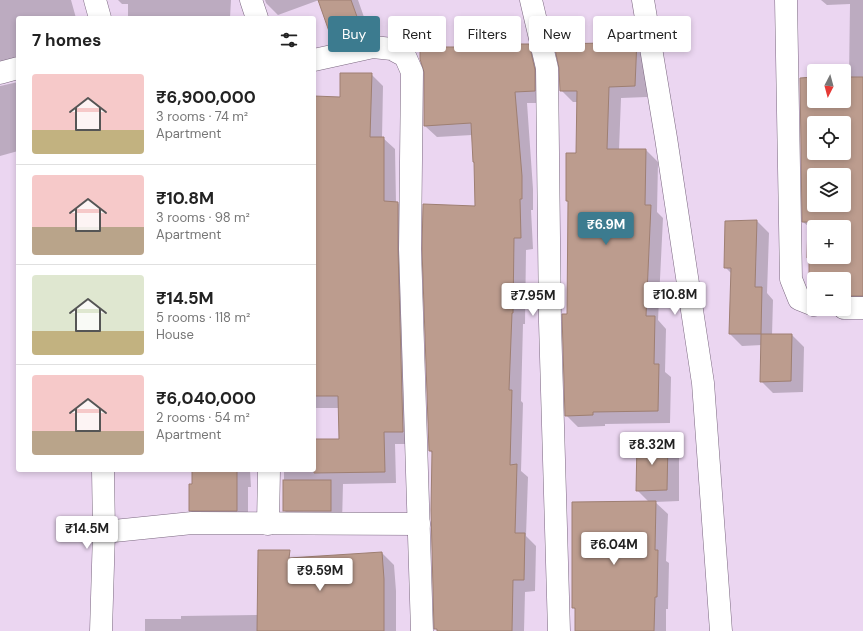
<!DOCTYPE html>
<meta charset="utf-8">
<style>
:root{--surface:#fff;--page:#f2f2f2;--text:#222;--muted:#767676;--line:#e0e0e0;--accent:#3c7b8f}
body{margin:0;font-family:"DM Sans",sans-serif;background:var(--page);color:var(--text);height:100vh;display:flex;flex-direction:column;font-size:15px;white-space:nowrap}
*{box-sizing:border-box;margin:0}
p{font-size:13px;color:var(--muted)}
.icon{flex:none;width:22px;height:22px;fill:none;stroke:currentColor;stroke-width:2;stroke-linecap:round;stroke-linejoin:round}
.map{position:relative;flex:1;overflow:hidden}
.drawer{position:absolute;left:16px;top:16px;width:300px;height:456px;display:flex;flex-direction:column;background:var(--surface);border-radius:4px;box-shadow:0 2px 6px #0003}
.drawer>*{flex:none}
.top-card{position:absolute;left:328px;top:16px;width:380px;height:36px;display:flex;gap:8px}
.needle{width:26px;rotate:186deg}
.tools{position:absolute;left:807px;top:64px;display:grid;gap:8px}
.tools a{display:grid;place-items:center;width:44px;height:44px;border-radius:4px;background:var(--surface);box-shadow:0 2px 6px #0003;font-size:20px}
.price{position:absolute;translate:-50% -34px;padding:0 9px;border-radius:4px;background:#fff;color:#222;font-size:13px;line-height:26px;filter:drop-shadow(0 1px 2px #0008)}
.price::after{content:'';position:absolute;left:50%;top:24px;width:12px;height:9px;margin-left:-6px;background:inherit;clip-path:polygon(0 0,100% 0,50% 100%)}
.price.selected{background:var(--accent);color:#fff}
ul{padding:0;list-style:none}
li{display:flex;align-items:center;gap:12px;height:100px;padding:0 16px}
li+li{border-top:1px solid var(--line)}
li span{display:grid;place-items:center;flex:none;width:112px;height:80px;border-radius:4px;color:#555}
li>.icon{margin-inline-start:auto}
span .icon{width:48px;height:48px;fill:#fffc;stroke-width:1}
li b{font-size:17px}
h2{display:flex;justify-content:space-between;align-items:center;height:48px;padding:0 16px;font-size:17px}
.pill{padding:0 14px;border-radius:4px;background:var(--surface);box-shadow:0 2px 6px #0003;font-size:14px;line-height:36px}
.pill.selected{background:var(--accent);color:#fff}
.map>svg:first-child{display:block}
.shadow{fill:#0003;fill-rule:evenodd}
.building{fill:#bc9c8e;stroke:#9e7f72;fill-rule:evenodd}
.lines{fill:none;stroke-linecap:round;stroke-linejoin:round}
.minor-casing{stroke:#7b6880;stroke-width:23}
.minor{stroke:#fff;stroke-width:22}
</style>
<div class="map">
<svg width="863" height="631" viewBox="0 0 863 631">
<rect width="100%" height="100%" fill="#ebd6f1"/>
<!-- shadow -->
<g class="shadow">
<path d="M0 0H71L76 18H18V70L0 81Z"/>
<path d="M118 0H231L230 18H128V4H122Z"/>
<path d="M265 0H358L371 37 344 48 332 36 319 0 278 15 266 3Z"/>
<path d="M821 0H863V307L844 309V279H814V293L810 289V259L808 257V226L803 222 814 78V101H844V78H849L850 4 827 5ZM814 123H844V153H814ZM814 175H844V205H814ZM814 227H844V257H814Z"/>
<path d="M636 40 648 52 647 97 621 98 619 150H646L658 162 657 212 663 218 658 320 666 329 665 372 671 377 670 423 605 424V426L578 427 566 415 569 203 567 201 577 154 578 102H573L561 90 606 44Z"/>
<path d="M528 45 540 57 546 103H527L533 189V210H531L533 249 526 250 525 324H523L521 401 523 403 521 471 528 477 526 536 536 546 535 591 525 592 524 631H438L435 628 433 454 430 451 476 208 475 162 472 135 437 137 425 126 470 48Z"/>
<path d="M371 74 383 86 382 138H383L395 149 396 203H398L409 215 415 444H395L396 483 343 484 342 523 296 522 284 510V471L283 470H314V440H341L340 408H314V97L341 98Z"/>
<path d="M18 82V151L0 156V86Z"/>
<path d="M757 221 769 233 767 293 773 300 772 335H792L804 347 803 392 773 393 761 381 762 345 742 346 730 334 731 273 725 267Z"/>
<path d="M668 443 679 455V501L655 502 668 514 666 561 669 563 668 609H666V631H576V610L573 607 649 502 637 490Z"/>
<path d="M193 470H250L251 487H248V522H202L190 510 193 485Z"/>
<path d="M382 553 394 565 396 591V631H145V619H181V616L258 615Z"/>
</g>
<!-- building -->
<g class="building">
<path d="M318 0H351L360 25 331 37Z"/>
<path d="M605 39H637L635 86 609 87 607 149H646L645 205H651L646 316H655L654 364H659L658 411 593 412V415L565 416 562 314H567L568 201H566V153H576L577 91H560L559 68 554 44 605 43Z"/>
<path d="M469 44H529L535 70V91L515 92 522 176V199H520L521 238H514L513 313H512L509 390H512L510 465 517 464 515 533H525L524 580H513L512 631H437V629H434L431 510 432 451H429L422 249 423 204 475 206 474 162H473L471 123 424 126V72L420 59V47H469Z"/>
<path d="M340 73H372L370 137H384V201L398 202V249L403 432H384L385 472 314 473V439H339L338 396H314V96L340 97Z"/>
<path d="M814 77V101H844V77H863V296H844V279H814V292L809 289V258H807L808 222H802L800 78ZM814 123H844V153H814ZM814 175H844V205H814ZM814 227H844V257H814Z"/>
<path d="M757 220 755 287H762L761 334H729L731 268H724L725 221Z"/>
<path d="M761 334H792L791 381 760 382Z"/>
<path d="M668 442 667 490 636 491 637 443Z"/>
<path d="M192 470H237V511H189V484H192Z"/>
<rect x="283" y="480" width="48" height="31"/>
<path d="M656 501 655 550H658L657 597H655L654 631H575V608H572V502Z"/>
<path d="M258 550H290L289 558 382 552 384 579V631H257Z"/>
</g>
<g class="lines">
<defs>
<g id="minor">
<path d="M95 0 100 18"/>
<path d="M251 0 257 18"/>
<path d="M531 0 547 68 550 322 559 631"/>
<path d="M643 0 666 138 703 383 721 631"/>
<path d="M786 0 791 279 799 299 814 305"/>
<path d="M314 60 373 47 392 49 405 56 412 72 410 249 422 631"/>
<path d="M0 73 18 68"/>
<path d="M844 308H863"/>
<path d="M268 524 269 470"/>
<path d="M104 532 192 523 419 524"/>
<path d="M101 631 104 532 103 470"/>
</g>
</defs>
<!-- minor casing -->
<use href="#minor" class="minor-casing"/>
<!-- minor -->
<use href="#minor" class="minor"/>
</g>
</svg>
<div class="tools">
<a><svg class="needle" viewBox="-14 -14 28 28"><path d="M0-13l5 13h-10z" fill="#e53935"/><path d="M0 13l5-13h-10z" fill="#767676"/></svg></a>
<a><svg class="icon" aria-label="locate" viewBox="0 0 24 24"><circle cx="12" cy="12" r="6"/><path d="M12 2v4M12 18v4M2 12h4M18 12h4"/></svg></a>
<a><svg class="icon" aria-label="layers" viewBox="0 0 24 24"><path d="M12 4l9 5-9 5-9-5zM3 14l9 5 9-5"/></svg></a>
<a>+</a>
<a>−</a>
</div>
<b class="price selected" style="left:606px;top:246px">₹6.9M</b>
<b class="price" style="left:675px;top:316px">₹10.8M</b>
<b class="price" style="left:533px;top:317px">₹7.95M</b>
<b class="price" style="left:652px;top:466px">₹8.32M</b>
<b class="price" style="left:87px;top:550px">₹14.5M</b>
<b class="price" style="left:614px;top:566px">₹6.04M</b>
<b class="price" style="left:320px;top:592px">₹9.59M</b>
<div class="top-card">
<a class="pill selected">Buy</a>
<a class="pill">Rent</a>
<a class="pill">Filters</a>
<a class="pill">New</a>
<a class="pill">Apartment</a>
</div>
<section class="drawer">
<h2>7 homes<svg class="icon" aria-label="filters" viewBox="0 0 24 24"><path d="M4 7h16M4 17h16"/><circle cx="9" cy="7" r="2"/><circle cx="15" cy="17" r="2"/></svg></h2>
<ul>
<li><span style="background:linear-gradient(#f6c9c9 70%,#c2b280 0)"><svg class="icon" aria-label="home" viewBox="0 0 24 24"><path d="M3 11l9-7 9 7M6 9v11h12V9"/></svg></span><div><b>₹6,900,000</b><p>3 rooms · 74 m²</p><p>Apartment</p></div></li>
<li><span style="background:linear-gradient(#f6c9c9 65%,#b9a48a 0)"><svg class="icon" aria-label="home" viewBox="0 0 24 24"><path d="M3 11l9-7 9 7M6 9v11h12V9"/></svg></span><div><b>₹10.8M</b><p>3 rooms · 98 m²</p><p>Apartment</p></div></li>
<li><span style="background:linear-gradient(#dfe7d0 70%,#c2b280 0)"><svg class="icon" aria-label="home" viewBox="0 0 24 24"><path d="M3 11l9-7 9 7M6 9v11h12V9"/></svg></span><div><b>₹14.5M</b><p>5 rooms · 118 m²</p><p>House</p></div></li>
<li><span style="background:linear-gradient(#f6c9c9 70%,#b9a48a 0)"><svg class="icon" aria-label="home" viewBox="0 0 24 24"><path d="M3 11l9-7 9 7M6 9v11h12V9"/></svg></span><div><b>₹6,040,000</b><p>2 rooms · 54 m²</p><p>Apartment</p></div></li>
</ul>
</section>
</div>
